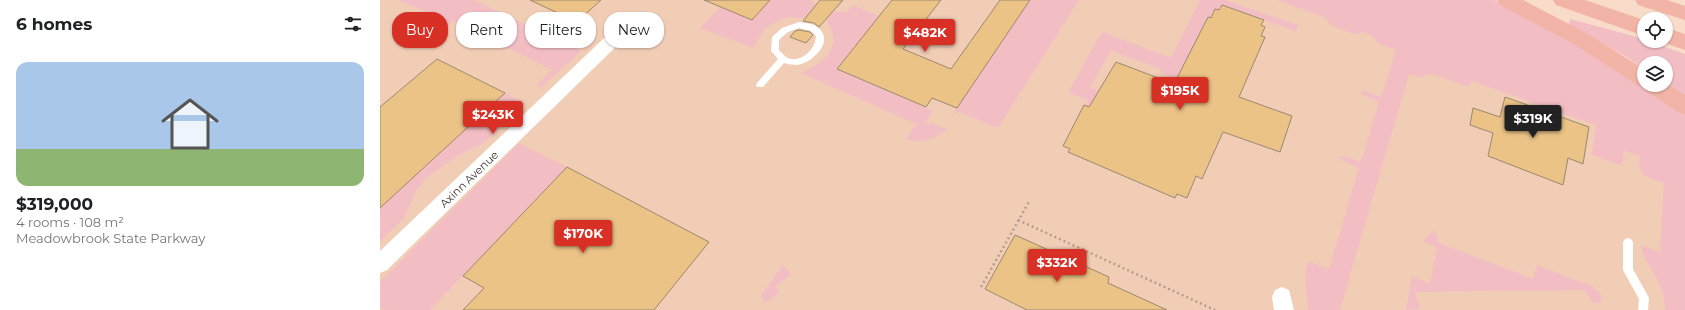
<!DOCTYPE html>
<meta charset="utf-8">
<style>
:root{--surface:#fff;--page:#f6f6f6;--text:#202124;--muted:#757577;--accent:#d93025}
body{margin:0;font-family:Montserrat,sans-serif;background:var(--page);color:var(--text);height:100vh;display:flex;flex-direction:column;font-size:15px;white-space:nowrap}
*{box-sizing:border-box;margin:0}
p{font-size:13px;color:var(--muted)}
.icon{flex:none;width:22px;height:22px;fill:none;stroke:currentColor;stroke-width:2;stroke-linecap:round;stroke-linejoin:round}
.map{position:relative;flex:1;overflow:hidden}
.side{display:flex;flex-direction:column;background:var(--surface);width:380px}
.side>*{flex:none}
.hud{position:absolute;left:12px;top:12px;width:380px;height:36px;display:flex;gap:8px}
.tools{position:absolute;left:1257px;top:12px;display:grid;gap:8px}
.tools a{display:grid;place-items:center;width:36px;height:36px;border-radius:50%;background:var(--surface);box-shadow:0 1px 3px #0004;font-size:20px}
.price{position:absolute;translate:-50% -34px;padding:0 9px;border-radius:4px;background:var(--accent);color:#fff;font-size:13px;line-height:26px;filter:drop-shadow(0 1px 2px #0008)}
.price::after{content:'';position:absolute;left:50%;top:24px;width:12px;height:9px;margin-left:-6px;background:inherit;clip-path:polygon(0 0,100% 0,50% 100%)}
.price.current{background:#222;color:#fff}
ul{padding:0;list-style:none}
li{display:grid;align-content:center;gap:8px;height:212px;padding:0 16px}
li span{display:grid;place-items:center;height:124px;border-radius:12px;color:#555}
li>.icon{margin-inline-start:auto}
span .icon{width:72px;height:72px;fill:#fffc;stroke-width:1}
li b{font-size:17px}
h2{display:flex;justify-content:space-between;align-items:center;height:48px;padding:0 16px;font-size:17px}
.chip{padding:0 14px;border-radius:16px;background:var(--surface);box-shadow:0 1px 3px #0004;font-size:14px;line-height:36px}
.chip.current{background:var(--accent);color:#fff}
main{display:flex;flex:1;min-height:0}
.map>svg:first-child{display:block}
.built{fill:#f1cdb6}
.green{fill:#f2bec4}
.building{fill:#ebc386;stroke:#998870}
.lines{fill:none;stroke-linecap:round;stroke-linejoin:round}
.path{stroke:#b39d8e;stroke-width:2.5;stroke-dasharray:2 3;stroke-linecap:butt}
.lane{fill:#fff;fill-rule:evenodd}
.street{fill:#fff;fill-rule:evenodd}
.highway{fill:#f2b4a6;fill-rule:evenodd}
.labels{text-anchor:middle;stroke-width:3;stroke-linejoin:round;paint-order:stroke}
.street-label{font-size:11px;fill:#3b3028;stroke:#fff}
</style>
<main>
<section class="side">
<h2>6 homes<svg class="icon" aria-label="filters" viewBox="0 0 24 24"><path d="M4 7h16M4 17h16"/><circle cx="9" cy="7" r="2"/><circle cx="15" cy="17" r="2"/></svg></h2>
<ul>
<li><span style="background:linear-gradient(#a9c7e8 70%,#8fb573 0)"><svg class="icon" aria-label="home" viewBox="0 0 24 24"><path d="M3 11l9-7 9 7M6 9v11h12V9"/></svg></span><div><b>$319,000</b><p>4 rooms · 108 m²</p><p>Meadowbrook State Parkway</p></div></li>
</ul>
</section>
<div class="map">
<svg width="1305" height="310" viewBox="0 0 1305 310">
<rect width="100%" height="100%" fill="#f8dbc8"/>
<!-- built -->
<path class="built" d="M0 0H911L1305 145V310H0Z"/>
<!-- green -->
<g class="green">
<path d="M16 0H94L201 51 161 88 156 85 172 70 73 21 65 28 53 22 54 14Z"/>
<path d="M390 0H432L437 7 426 18 408 17 385 28 373 48 320 28 340 7 371 20Z"/>
<path d="M650 0H699L618 128 579 112 573 114Z"/>
<path d="M820 0H845L918 25 915 31 842 5 839 10 835 9 831 18 828 17 797 79 780 73 781 69 731 51 710 87 720 91 770 132 705 107 708 100 690 93 689 91 721 33 723 32 791 58Z"/>
<path d="M896 0H1114L1189 39 1244 72 1305 115V310H1285C1286 289 1272 271 1262 253V247L1265 246 1280 252 1284 183C1265 176 1259 179 1259 156L1244 151 1243 162 1239 165 1212 155 1216 125 1091 81 1089 87 1055 75 1047 74 1041 78 1029 74 960 310H928L925 275 927 263 931 262 949 269 979 168 963 161 960 158 964 156 981 162 999 102 983 95 980 92 985 91 1001 97 1016 50 999 44 993 36 984 32 975 34 952 26 944 17Z"/>
<path d="M473 5 499 16 457 69 553 111 544 124 551 123 567 129C553 140 543 144 526 139L534 127 538 125 421 73C447 61 463 48 446 19L449 12H467Z"/>
<path d="M1190 19 1264 39V41H1268L1305 54V96L1286 84V63H1264V69L1245 56 1189 25Z"/>
<path d="M125 93 145 104 104 143 77 156 45 179 36 191 24 218 0 241V208Z"/>
<path d="M139 143 187 167 50 310H5L0 307V282Z"/>
<path d="M1055 230 1059 243 1153 279 1157 265 1214 287 1220 293 1222 299 1220 303H1213L1204 290 1035 292 1040 309 1026 310 1032 276 1050 284 1057 248 1043 241Z"/>
<path d="M403 265 411 275 396 286 399 293 385 303 381 295Z"/>
</g>
<!-- building -->
<g class="building">
<path d="M150 0H221L197 22Z"/>
<path d="M324 0H390L372 20Z"/>
<path d="M440 0H463L439 27 434 23 423 21Z"/>
<path d="M512 0H561L523 49 571 69 620 0H650L577 108 552 98 546 107 457 69Z"/>
<path d="M842 5 884 20 881 25 885 27 881 36 885 37 859 97 912 116 900 152 843 132 822 179 816 176 807 198 797 194 795 198 688 152 690 149 683 146 704 105 709 107 736 62 794 84 828 17 831 18 835 9 839 10Z"/>
<path d="M419 30 430 32 433 35 426 43 410 37 415 31Z"/>
<path d="M57 59 125 93 0 208V107Z"/>
<path d="M1125 97 1209 127 1203 164 1188 158 1183 185 1108 156 1113 133 1090 125 1093 108 1120 117Z"/>
<path d="M187 167 329 242 274 310H83L104 288 83 276Z"/>
<path d="M635 235 729 277 728 283 787 310H647L605 289Z"/>
</g>
<g class="lines">
<!-- path -->
<g class="path">
<path d="M638 220 835 310"/>
<path d="M601 287 650 200"/>
</g>
<!-- lane -->
<g class="lane">
<path d="M419 22C424 23 433 23 437 27 456 40 433 63 417 65 413 65 408 64 404 63L383 87H377L376 85 377 83 398 59 391 51 392 37 402 28ZM419 28 431 31 436 36C436 49 420 65 406 57 404 55 401 52 399 50V40L408 32Z"/>
<path d="M1248 238 1251 239 1253 242V269L1269 298 1268 310H1258L1259 299 1243 270V242L1245 239Z"/>
</g>
<!-- street -->
<g class="street">
<path d="M247 20 253 22 255 26 253 30 7 270 0 273V251L241 22Z"/>
<path d="M902 287 909 290 914 310H894L892 297 895 290Z"/>
</g>
<!-- highway -->
<g class="highway">
<path d="M1117 0H1143L1206 33 1264 69V85H1286V83L1305 95V115L1298 112 1266 91 1264 87 1257 85 1192 43 1120 5Z"/>
<path d="M1173 0H1205L1264 20V36L1176 5Z"/>
<path d="M1255 0H1287L1305 6V20L1258 5Z"/>
<path d="M1286 28 1305 34V50L1279 41H1286Z"/>
</g>
</g>
<g class="labels">
<!-- street labels -->
<g class="street-label">
<text transform="translate(89 179) rotate(-44)" y="4">Axinn Avenue</text>
</g>
</g>
</svg>
<div class="tools">
<a><svg class="icon" aria-label="locate" viewBox="0 0 24 24"><circle cx="12" cy="12" r="6"/><path d="M12 2v4M12 18v4M2 12h4M18 12h4"/></svg></a>
<a><svg class="icon" aria-label="layers" viewBox="0 0 24 24"><path d="M12 4l9 5-9 5-9-5zM3 14l9 5 9-5"/></svg></a>
</div>
<b class="price" style="left:545px;top:53px">$482K</b>
<b class="price" style="left:800px;top:111px">$195K</b>
<b class="price" style="left:113px;top:135px">$243K</b>
<b class="price current" style="left:1153px;top:139px">$319K</b>
<b class="price" style="left:203px;top:254px">$170K</b>
<b class="price" style="left:677px;top:283px">$332K</b>
<div class="hud">
<a class="chip current">Buy</a>
<a class="chip">Rent</a>
<a class="chip">Filters</a>
<a class="chip">New</a>
</div>
</div>
</main>
